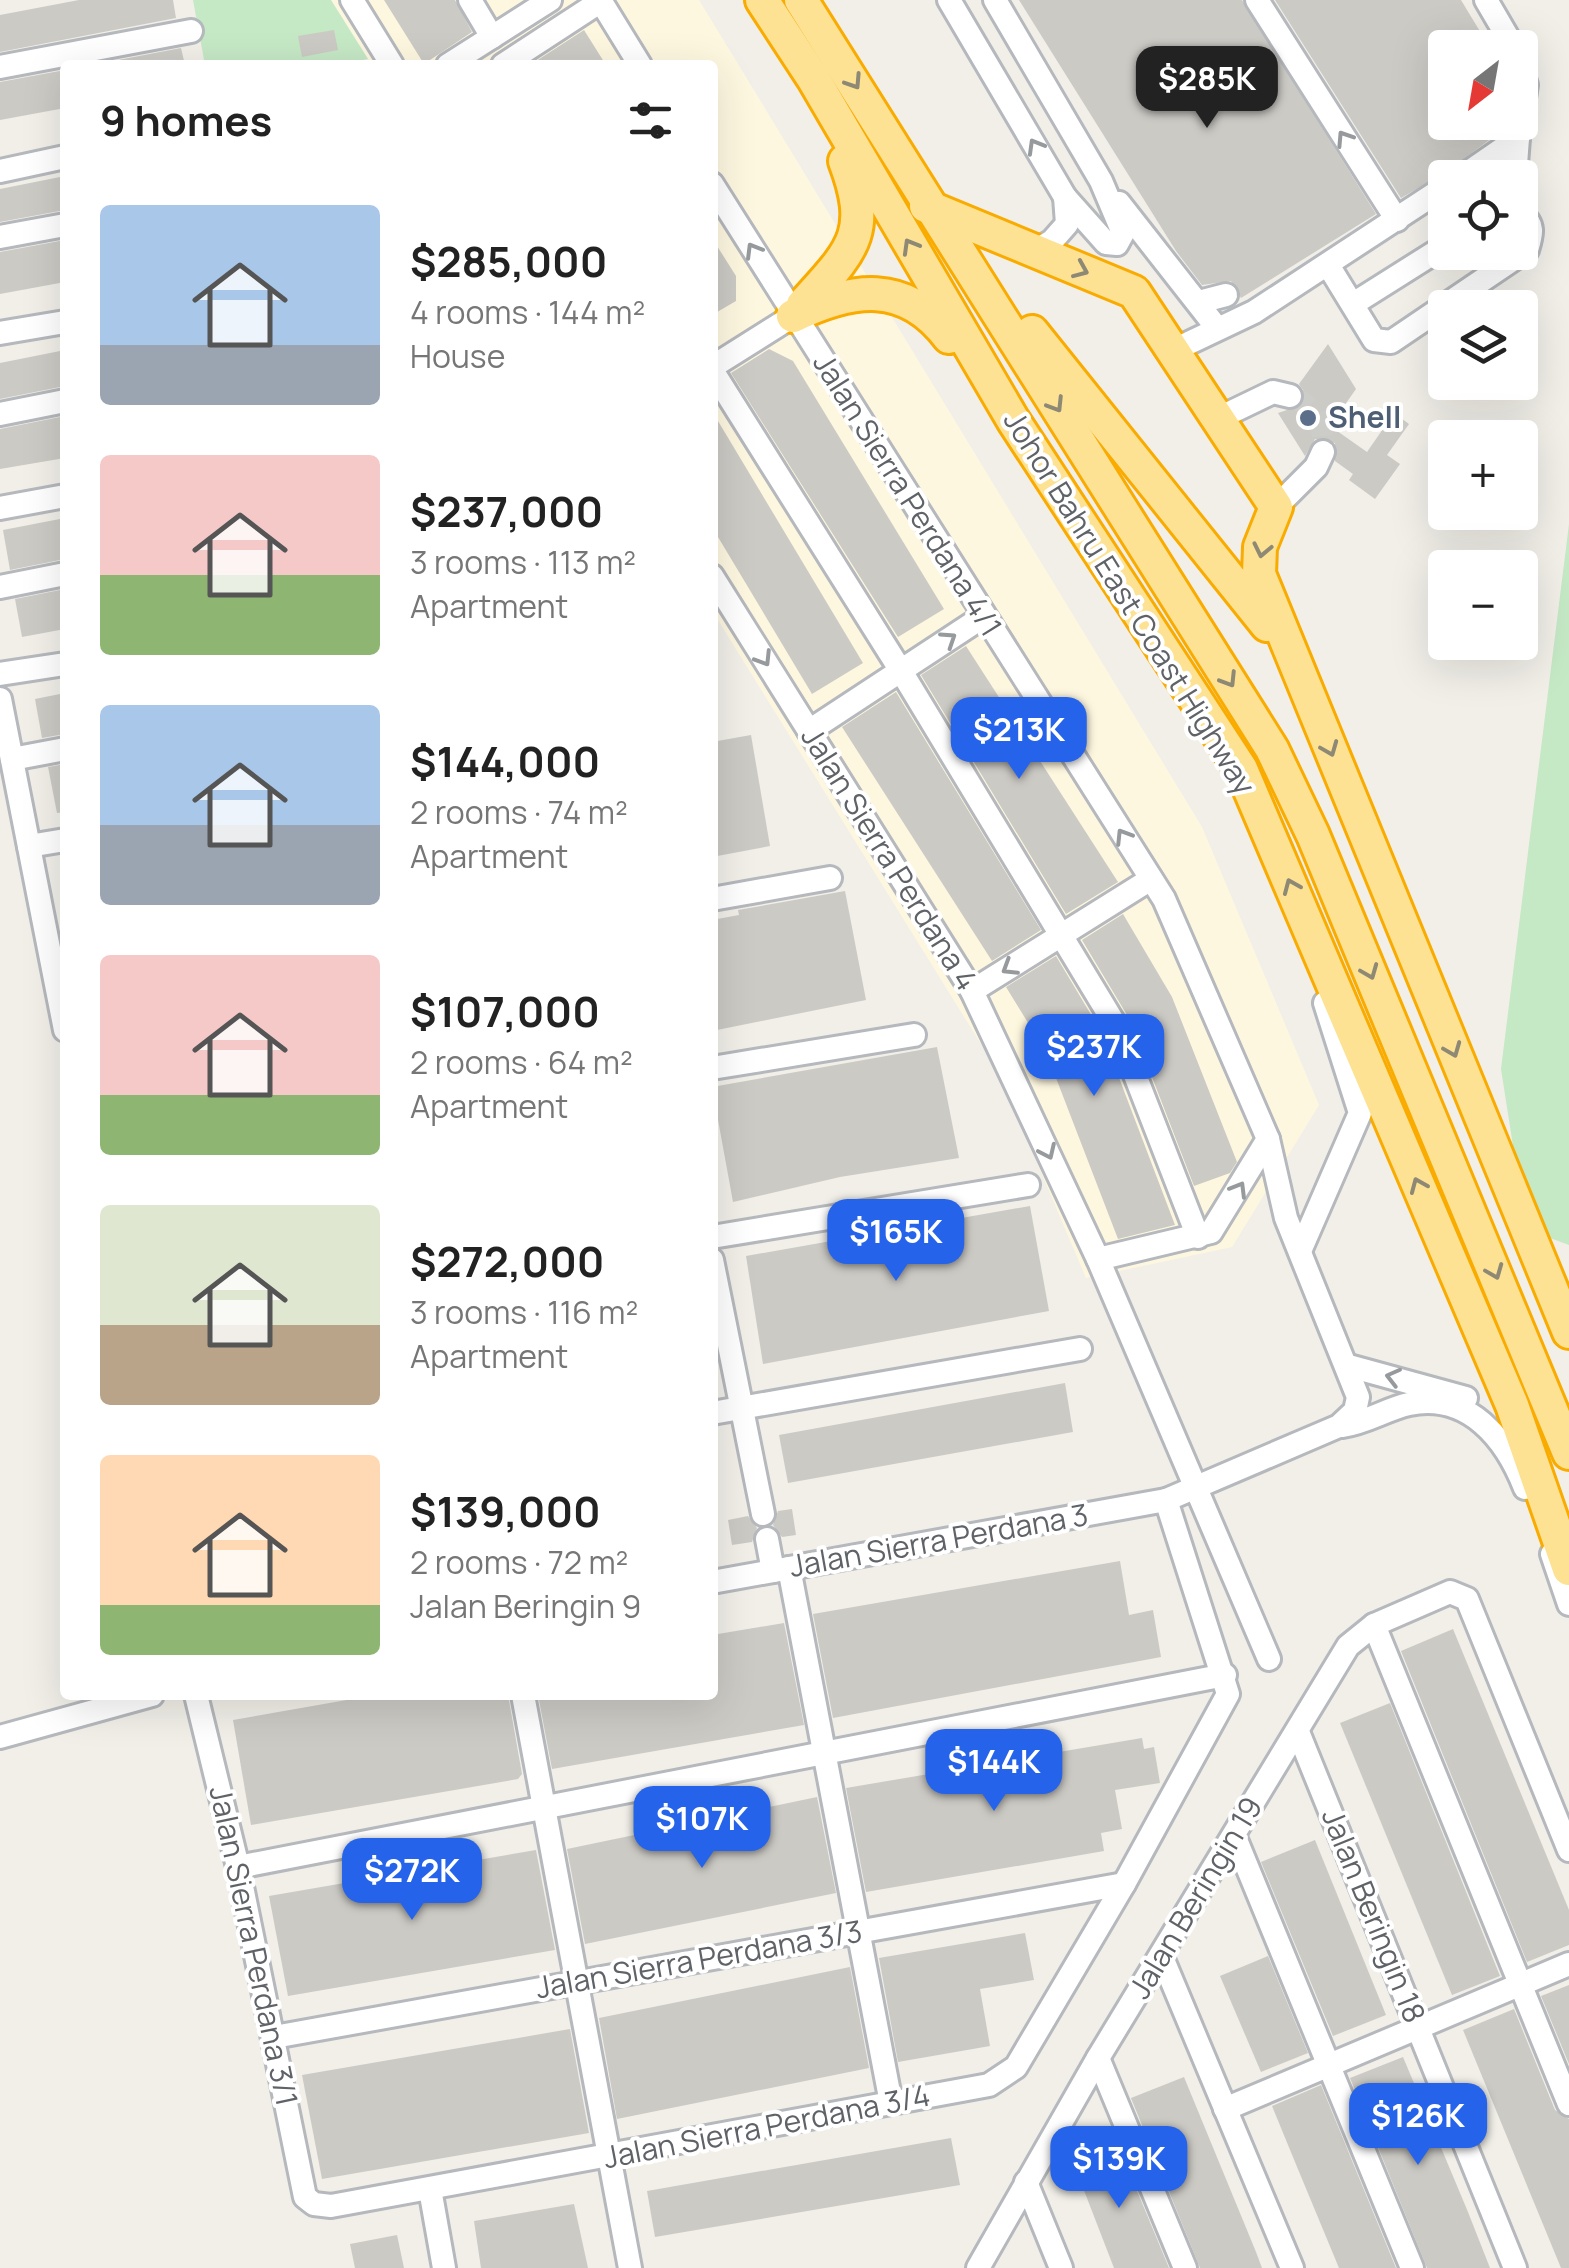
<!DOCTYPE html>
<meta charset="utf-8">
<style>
:root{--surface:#fff;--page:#f6f6f6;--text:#222;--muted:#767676;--accent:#2563eb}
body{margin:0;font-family:Manrope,sans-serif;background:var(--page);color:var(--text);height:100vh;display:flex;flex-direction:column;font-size:38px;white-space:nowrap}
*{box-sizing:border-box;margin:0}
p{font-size:32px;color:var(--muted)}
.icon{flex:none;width:55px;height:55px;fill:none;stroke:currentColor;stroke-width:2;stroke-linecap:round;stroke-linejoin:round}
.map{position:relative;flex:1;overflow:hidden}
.side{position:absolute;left:60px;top:60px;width:658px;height:1640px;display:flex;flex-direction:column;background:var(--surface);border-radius:10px;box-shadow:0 10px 40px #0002}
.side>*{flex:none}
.needle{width:65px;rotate:211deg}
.controls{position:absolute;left:1428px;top:30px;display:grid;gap:20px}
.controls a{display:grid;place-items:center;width:110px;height:110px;border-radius:10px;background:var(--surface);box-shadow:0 10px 40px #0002;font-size:50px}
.price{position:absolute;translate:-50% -85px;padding:0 22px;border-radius:20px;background:var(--accent);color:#fff;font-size:32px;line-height:65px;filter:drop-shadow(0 2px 5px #0008)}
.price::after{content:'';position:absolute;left:50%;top:60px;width:30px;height:22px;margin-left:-15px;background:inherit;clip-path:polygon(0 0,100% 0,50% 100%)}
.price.selected{background:#222;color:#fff}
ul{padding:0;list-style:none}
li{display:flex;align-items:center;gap:30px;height:250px;padding:0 40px}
li span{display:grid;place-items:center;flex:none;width:280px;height:200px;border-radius:10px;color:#555}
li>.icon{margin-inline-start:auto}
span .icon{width:120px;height:120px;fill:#fffc;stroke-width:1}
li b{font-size:42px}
h2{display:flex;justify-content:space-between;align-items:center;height:120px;padding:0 40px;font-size:42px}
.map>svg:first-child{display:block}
.commercial{fill:#fef7e0}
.green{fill:#c5e8c5}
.building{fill:#cccac5}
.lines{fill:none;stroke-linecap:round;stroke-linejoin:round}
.minor-tunnel{stroke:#ccccc8;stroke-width:22;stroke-dasharray:22 11;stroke-linecap:butt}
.minor-casing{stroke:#b5b8bc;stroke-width:28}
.highway-casing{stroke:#f9ab00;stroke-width:38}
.minor{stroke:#fff;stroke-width:22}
.highway{stroke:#fde293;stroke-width:32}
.oneway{stroke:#8e8975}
.oneway2{stroke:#979a9d}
.service-dot{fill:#5c6f8a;stroke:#fff;stroke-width:4}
.labels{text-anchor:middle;stroke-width:8;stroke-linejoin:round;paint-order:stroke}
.service-label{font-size:30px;font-weight:bold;fill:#4e5e75;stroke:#fff;text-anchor:start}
.street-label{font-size:30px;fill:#5f6368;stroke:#fff}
</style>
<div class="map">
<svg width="1569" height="2268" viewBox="0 0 1569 2268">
<rect width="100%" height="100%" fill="#f1efe8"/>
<!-- commercial -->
<path class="commercial" d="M331 0H699L1202 827 1319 1105 1232 1247 1086 1278 999 1073 713 612 712 65H372Z"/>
<!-- green -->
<g class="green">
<path d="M193 0H331L368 59 337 65H205Z"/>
<path d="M1569 524V1245L1526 1229 1501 1069Z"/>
</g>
<!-- building -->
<g class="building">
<path d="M79 0H173L176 18 0 52V15Z"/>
<path d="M384 0H455L472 32 424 64Z"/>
<path d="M1019 0H1242L1376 214 1241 298 1231 281 1202 285 1176 251Z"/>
<path d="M1275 0H1461L1490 48H1445V122H1505L1504 129 1446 172 1401 198Z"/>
<path d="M334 30 338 50 302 57 298 36Z"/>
<path d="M584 30 606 65H530Z"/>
<path d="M181 48 185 65H92Z"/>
<path d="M65 70V108L0 120V82Z"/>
<path d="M65 176V210L0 222V189Z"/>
<path d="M712 238 736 276V301L712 315Z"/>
<path d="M65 240V282L0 294V252Z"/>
<path d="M1328 344 1356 389 1330 426 1367 452 1394 413 1409 424 1387 455 1400 464 1375 499 1349 480 1353 474 1335 461V443L1315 439 1305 456 1278 413 1302 405 1305 393 1299 384Z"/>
<path d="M769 349 793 361 944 609 898 637 731 373Z"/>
<path d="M65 350V386L0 399V363Z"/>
<path d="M712 411 863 663 812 694 712 527Z"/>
<path d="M65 416V458L0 469V429Z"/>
<path d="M65 518V559L10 570 3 530Z"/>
<path d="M65 589V629L22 637 15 599Z"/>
<path d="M966 646 1118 882 1066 914 921 675Z"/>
<path d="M896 692 1041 930 992 961 842 727Z"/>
<path d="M65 693V734L42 738 35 699Z"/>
<path d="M751 735 770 846 712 857V742Z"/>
<path d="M65 764V812L57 813 48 767Z"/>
<path d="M845 891 866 1000 712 1031V920L739 915 738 910Z"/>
<path d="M1123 914 1172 997 1237 1162 1230 1173 1194 1186 1130 1020 1082 940Z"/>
<path d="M1056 956 1102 1033 1175 1225 1118 1239 1046 1052 1006 987Z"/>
<path d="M937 1047 959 1158 840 1177 733 1202 712 1087Z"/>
<path d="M1030 1206 1049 1311 763 1364 746 1256Z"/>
<path d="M1065 1383 1073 1432 788 1483 779 1435Z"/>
<path d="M792 1509 796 1535 782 1537 773 1525 778 1511Z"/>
<path d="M748 1516 757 1528 752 1542 732 1545 728 1520Z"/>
<path d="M1120 1561 1129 1615 1153 1610 1161 1657 833 1718 813 1614Z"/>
<path d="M784 1623 804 1725 552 1769 538 1695H712V1635Z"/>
<path d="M1453 1629 1569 1910V1945L1527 1962 1401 1651Z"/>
<path d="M375 1695H508L522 1774 518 1779 251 1825 233 1720Z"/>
<path d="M1390 1703 1500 1976 1452 1995 1340 1723Z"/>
<path d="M1142 1738 1144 1749 1154 1747 1160 1783 1115 1790 1122 1829 1101 1833 1104 1851 866 1892 846 1788Z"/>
<path d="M817 1797 836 1893 585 1944 567 1849Z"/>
<path d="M1315 1840 1386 2015 1333 2036 1261 1862Z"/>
<path d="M536 1850 555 1950 288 1996 269 1896Z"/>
<path d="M1025 1933 1034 1980 980 1989 990 2046 898 2062 879 1958Z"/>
<path d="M1268 1956 1308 2053 1261 2072 1220 1976Z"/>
<path d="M850 1967 869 2068 617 2119 599 2018Z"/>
<path d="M1569 1985V2064L1541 1996Z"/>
<path d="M1514 2009 1555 2110 1569 2119V2268H1561L1463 2030Z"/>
<path d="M570 2029 589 2133 322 2179 302 2075Z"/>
<path d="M1403 2057 1468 2212 1490 2268H1427L1350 2078Z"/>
<path d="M1184 2077 1256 2252 1262 2268H1200L1131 2098Z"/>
<path d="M1321 2085 1396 2268H1339L1295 2162 1272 2106Z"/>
<path d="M951 2138 960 2185 655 2237 647 2191Z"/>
<path d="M1118 2145 1169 2268H1114L1073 2162Z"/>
<path d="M574 2204 588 2268H481L474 2221Z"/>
<path d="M397 2235 404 2268H355L350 2244Z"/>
</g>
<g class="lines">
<!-- minor-tunnel -->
<path class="minor-tunnel" d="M1290 396C1318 408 1324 423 1323 452"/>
<defs>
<g id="minor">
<path d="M352 0 392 65"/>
<path d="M470 0 492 37"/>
<path d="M600 0 640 65"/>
<path d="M949 0 1065 197 1106 243 1117 244 1123 233 1101 181 995 0"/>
<path d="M1257 0 1397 220"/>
<path d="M1486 0 1514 48"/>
<path d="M448 65 550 0"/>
<path d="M503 65 601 1"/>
<path d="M0 67 191 31"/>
<path d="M0 171 65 157"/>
<path d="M1460 178 1518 138 1526 85 1520 66"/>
<path d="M1515 178 1518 138"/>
<path d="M712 184 1164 899 1268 1139 1211 1232 1098 1259"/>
<path d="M1119 203 1217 328"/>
<path d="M0 237 65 225"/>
<path d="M1035 251 1052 241 1067 224 1065 197"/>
<path d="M1328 265 1374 340 1391 342 1527 250C1532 234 1535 224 1520 213"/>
<path d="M1199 302 1226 295"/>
<path d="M1353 304 1445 246"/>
<path d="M0 333 65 322"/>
<path d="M1172 351 1254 312 1445 187"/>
<path d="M712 367 793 316"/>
<path d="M712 370 901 671 1116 1026 1198 1237"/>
<path d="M0 414 65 401"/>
<path d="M1217 419 1273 392 1290 396"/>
<path d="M1276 507 1316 467 1323 452"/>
<path d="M0 508 65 496"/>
<path d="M712 576 972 991 1098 1259 1269 1659"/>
<path d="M0 587 65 574"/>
<path d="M0 674 65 664"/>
<path d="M0 699 65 1030"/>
<path d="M809 731 984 616"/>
<path d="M12 759 65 749"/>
<path d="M29 846 65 840"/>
<path d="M712 899 830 878"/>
<path d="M972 991 1151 879"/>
<path d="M712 1068 914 1035"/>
<path d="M712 1237 1028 1185"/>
<path d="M1300 1251 1360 1113 1325 1003"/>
<path d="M712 1260 763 1514"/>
<path d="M1349 1366 1466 1398"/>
<path d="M712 1413 1080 1349"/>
<path d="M1342 1426C1366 1423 1386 1409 1409 1404 1469 1392 1506 1439 1525 1488"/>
<path d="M767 1539 773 1571"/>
<path d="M1552 1554 1569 1604"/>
<path d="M789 1568 891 2103"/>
<path d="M712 1582 1166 1500 1339 1426 1355 1411 1358 1397 1286 1218 1268 1139"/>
<path d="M1374 1625 1569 2104"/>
<path d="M196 1695 238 1867 305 2197 314 2204 331 2206 989 2085 1016 2067 1124 1884 1228 1694 1166 1500"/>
<path d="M523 1695 630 2268"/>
<path d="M1298 1732 1515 2268"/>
<path d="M0 1737 152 1695"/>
<path d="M1234 1835 1412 2268"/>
<path d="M238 1867 1225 1675"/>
<path d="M1161 1955 1292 2268"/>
<path d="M274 2037 1124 1884"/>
<path d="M1098 2058 1185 2268"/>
<path d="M1225 2109 1569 1964"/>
<path d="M1026 2182 1061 2268"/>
<path d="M430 2189 444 2268"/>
<path d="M978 2268 1098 2058 1348 1646 1374 1625 1450 1592 1467 1599 1569 1850"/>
</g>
<g id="highway">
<path d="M762 0 813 78 1013 420 1241 769 1512 1405 1569 1569"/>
<path d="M801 0 1272 749 1313 835 1569 1453"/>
<path d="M926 206 1134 292 1276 507 1260 547 1259 574 1569 1332"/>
<path d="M803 305C851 251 873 235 845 161"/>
<path d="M793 316C852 288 905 279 949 337"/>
<path d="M1032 332 1267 625"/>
</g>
</defs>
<!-- minor casing -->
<use href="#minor" class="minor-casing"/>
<!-- highway casing -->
<use href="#highway" class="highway-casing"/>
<!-- minor -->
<use href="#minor" class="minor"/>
<!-- highway -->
<use href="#highway" class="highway"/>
</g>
<!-- one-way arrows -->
<defs><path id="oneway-chevron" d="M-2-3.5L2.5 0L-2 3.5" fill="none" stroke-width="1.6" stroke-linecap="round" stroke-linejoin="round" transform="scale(2.5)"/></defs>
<g class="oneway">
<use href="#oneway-chevron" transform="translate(854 82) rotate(57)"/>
<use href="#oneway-chevron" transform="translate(910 246) rotate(-120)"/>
<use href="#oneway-chevron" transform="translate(1081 270) rotate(23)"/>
<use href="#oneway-chevron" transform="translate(1056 405) rotate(58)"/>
<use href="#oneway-chevron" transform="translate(1262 550) rotate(102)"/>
<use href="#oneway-chevron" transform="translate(1229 680) rotate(58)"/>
<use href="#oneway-chevron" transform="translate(1330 749) rotate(68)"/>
<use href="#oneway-chevron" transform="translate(1291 886) rotate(-113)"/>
<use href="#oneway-chevron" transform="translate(1370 972) rotate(68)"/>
<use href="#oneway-chevron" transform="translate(1453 1050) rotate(68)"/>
<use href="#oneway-chevron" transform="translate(1418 1185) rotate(-113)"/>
<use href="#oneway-chevron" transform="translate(1495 1272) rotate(68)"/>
</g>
<g class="oneway2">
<use href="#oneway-chevron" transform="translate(1344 138) rotate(-123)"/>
<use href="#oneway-chevron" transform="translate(1035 146) rotate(-120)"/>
<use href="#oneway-chevron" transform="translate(753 250) rotate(-121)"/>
<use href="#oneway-chevron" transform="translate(949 639) rotate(-33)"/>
<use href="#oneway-chevron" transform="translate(764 659) rotate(58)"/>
<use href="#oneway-chevron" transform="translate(1123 836) rotate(-122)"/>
<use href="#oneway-chevron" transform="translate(1009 968) rotate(148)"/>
<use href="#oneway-chevron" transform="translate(1048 1152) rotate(65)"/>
<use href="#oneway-chevron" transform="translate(1239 1189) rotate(-59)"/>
<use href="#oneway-chevron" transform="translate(1393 1377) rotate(-166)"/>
</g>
<!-- markers -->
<circle class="service-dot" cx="1308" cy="418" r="10"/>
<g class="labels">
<!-- service labels -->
<g class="service-label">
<text x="1328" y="428">Shell</text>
</g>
<!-- street labels -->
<g class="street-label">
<text transform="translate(907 495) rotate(58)" y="10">Jalan Sierra Perdana 4/1</text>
<text transform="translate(1129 603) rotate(58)" y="10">Johor Bahru East Coast Highway</text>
<text transform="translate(889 859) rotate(58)" y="10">Jalan Sierra Perdana 4</text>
<text transform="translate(939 1541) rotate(-10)" y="10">Jalan Sierra Perdana 3</text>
<text transform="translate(1196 1898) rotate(-59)" y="10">Jalan Beringin 19</text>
<text transform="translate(1373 1916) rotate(68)" y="10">Jalan Beringin 18</text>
<text transform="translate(253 1946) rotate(78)" y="10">Jalan Sierra Perdana 3/1</text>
<text transform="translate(699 1960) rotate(-10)" y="10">Jalan Sierra Perdana 3/3</text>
<text transform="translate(767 2127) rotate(-11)" y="10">Jalan Sierra Perdana 3/4</text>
</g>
</g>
</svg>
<div class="controls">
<a><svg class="needle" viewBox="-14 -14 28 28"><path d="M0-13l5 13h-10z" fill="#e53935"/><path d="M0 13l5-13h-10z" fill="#767676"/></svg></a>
<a><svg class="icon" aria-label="locate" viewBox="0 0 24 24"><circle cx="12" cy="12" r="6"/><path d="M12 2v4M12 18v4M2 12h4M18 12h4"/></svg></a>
<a><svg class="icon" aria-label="layers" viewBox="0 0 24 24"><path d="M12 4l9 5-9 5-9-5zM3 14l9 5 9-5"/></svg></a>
<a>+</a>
<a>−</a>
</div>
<b class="price selected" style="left:1207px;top:131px">$285K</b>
<b class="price" style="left:1019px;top:782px">$213K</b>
<b class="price" style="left:1094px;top:1099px">$237K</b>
<b class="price" style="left:896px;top:1284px">$165K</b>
<b class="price" style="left:994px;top:1814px">$144K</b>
<b class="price" style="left:702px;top:1871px">$107K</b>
<b class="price" style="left:412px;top:1923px">$272K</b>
<b class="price" style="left:1418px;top:2168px">$126K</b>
<b class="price" style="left:1119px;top:2211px">$139K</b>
<section class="side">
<h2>9 homes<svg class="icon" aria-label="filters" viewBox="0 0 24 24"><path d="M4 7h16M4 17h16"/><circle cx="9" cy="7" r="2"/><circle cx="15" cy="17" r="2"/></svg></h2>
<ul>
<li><span style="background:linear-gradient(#a9c7e8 70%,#9aa5b1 0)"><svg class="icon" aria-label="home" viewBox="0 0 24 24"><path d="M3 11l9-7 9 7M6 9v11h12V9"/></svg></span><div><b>$285,000</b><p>4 rooms · 144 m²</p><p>House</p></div></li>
<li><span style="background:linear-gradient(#f6c9c9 60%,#8fb573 0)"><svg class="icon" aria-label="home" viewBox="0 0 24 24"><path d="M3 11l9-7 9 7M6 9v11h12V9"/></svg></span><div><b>$237,000</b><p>3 rooms · 113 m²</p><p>Apartment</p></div></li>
<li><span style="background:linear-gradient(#a9c7e8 60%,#9aa5b1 0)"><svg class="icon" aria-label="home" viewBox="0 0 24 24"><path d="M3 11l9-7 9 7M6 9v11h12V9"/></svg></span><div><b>$144,000</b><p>2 rooms · 74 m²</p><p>Apartment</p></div></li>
<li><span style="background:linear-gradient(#f6c9c9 70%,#8fb573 0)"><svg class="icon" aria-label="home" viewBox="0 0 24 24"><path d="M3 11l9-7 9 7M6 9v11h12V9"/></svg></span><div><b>$107,000</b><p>2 rooms · 64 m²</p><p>Apartment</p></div></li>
<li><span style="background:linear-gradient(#dfe7d0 60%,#b9a48a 0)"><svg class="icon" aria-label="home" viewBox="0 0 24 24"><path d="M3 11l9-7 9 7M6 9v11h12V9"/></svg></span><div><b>$272,000</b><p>3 rooms · 116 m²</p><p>Apartment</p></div></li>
<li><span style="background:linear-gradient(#ffd9b3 75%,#8fb573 0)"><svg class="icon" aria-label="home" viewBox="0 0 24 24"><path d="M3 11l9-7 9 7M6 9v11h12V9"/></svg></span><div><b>$139,000</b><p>2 rooms · 72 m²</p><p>Jalan Beringin 9</p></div></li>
</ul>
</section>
</div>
